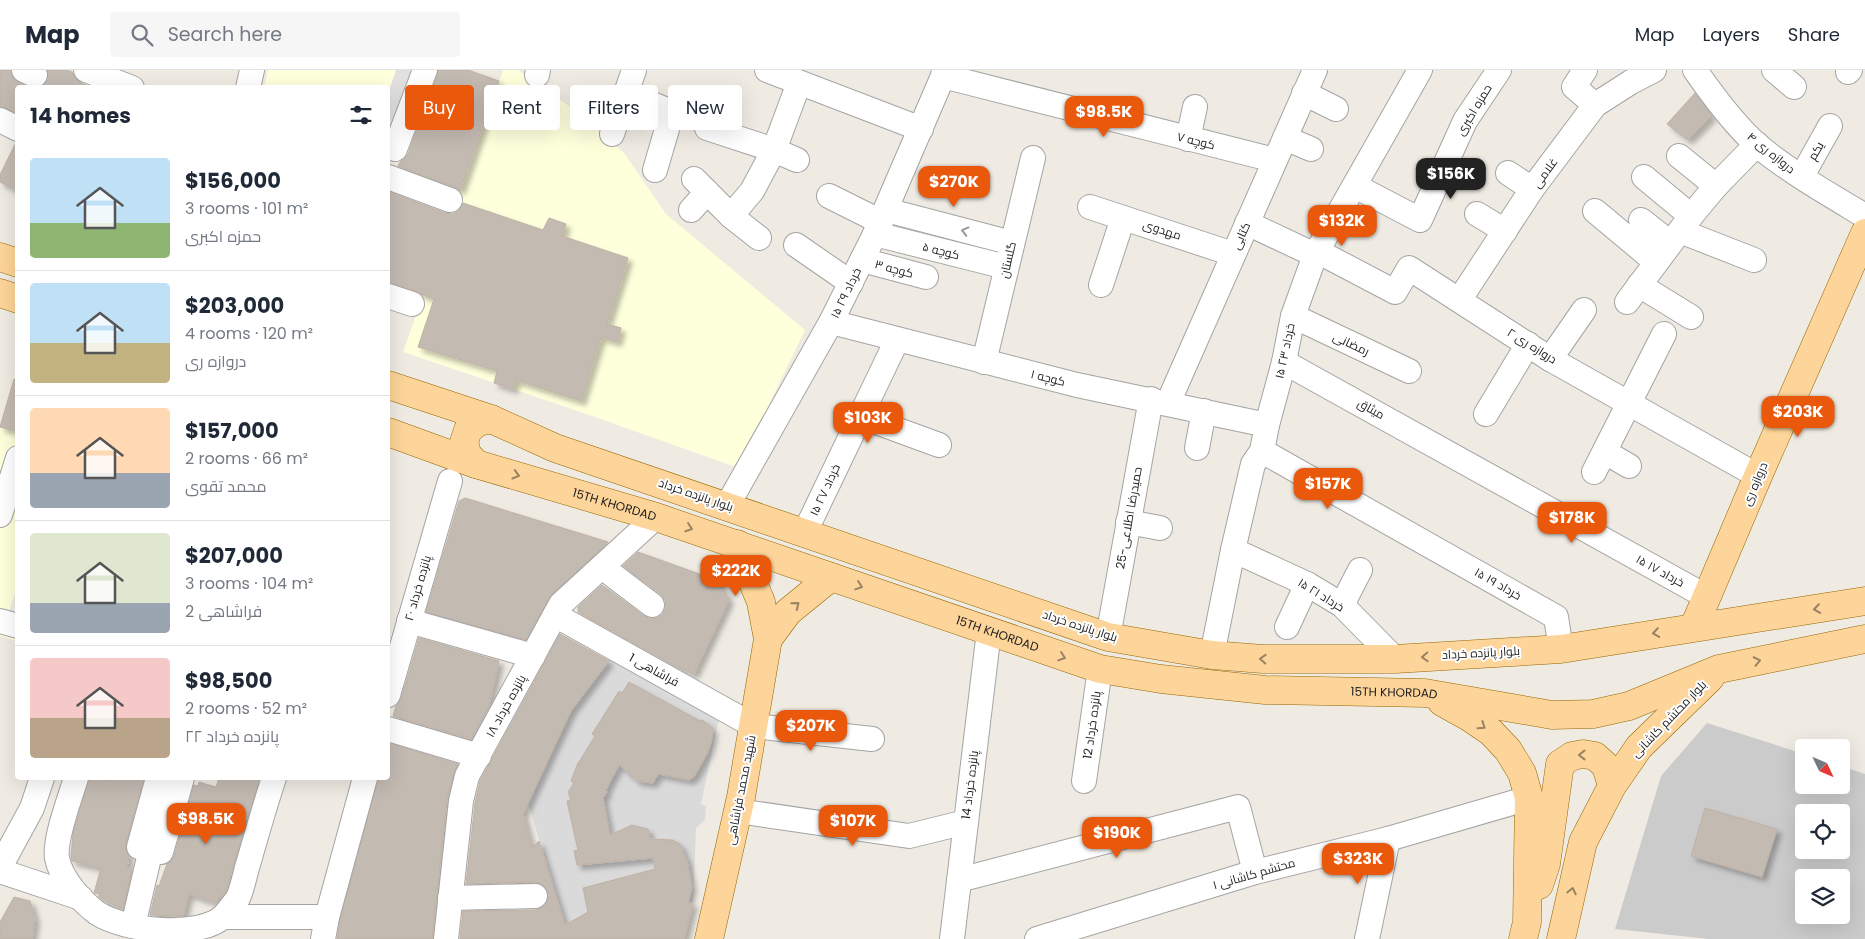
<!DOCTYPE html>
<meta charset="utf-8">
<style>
:root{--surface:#fff;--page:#f6f6f7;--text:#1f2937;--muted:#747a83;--line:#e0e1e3;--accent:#ea580c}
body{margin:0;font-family:Poppins,Cairo,sans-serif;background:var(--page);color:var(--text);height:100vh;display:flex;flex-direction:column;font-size:19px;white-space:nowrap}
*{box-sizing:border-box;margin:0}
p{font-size:16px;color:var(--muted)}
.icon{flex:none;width:28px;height:28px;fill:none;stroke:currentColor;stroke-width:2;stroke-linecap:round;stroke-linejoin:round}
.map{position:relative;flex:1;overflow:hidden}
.sheet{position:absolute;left:15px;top:15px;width:375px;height:695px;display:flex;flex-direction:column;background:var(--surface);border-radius:5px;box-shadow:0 5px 20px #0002}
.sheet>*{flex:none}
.banner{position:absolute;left:405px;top:15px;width:475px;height:45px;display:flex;gap:10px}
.needle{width:32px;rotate:134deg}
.buttons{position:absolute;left:1795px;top:669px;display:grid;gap:10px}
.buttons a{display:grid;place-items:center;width:55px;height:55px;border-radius:5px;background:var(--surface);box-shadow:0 5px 20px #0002;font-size:25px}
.price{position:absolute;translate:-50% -42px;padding:0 11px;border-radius:10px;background:var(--accent);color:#fff;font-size:16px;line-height:32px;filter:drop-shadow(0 1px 2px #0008)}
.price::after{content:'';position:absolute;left:50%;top:30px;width:15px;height:11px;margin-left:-8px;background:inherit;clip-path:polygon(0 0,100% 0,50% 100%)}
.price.active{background:#222;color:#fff}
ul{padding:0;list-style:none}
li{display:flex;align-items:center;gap:15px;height:125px;padding:0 15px}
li+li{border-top:1px solid var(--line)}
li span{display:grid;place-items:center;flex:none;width:140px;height:100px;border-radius:5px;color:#555}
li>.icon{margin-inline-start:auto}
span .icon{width:60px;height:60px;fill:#fffc;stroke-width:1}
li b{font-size:21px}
h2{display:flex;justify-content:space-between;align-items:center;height:60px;padding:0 15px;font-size:21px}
.tag{padding:0 18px;border-radius:5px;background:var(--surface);box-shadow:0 5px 20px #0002;font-size:18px;line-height:45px}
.tag.active{background:var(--accent);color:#fff}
header{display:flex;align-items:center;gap:30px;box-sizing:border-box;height:70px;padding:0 25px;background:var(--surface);border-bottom:1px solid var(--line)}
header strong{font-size:24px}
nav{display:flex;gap:28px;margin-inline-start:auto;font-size:18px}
.search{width:350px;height:45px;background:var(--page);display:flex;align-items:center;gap:12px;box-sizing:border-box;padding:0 18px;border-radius:5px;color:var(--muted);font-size:19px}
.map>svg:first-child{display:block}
.residential{fill:#dbdada}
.education{fill:#feffdb}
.religious{fill:#cbcbcb;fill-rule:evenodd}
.parking{fill:#e1e1e1}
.building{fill:#c3bab2;stroke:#c0b1a5;filter:url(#shadow)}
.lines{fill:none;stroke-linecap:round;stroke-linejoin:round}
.minor-casing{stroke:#a4a4a4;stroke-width:26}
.major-casing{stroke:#966700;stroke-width:29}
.minor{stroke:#fff;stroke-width:24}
.major{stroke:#fdd499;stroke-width:28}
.oneway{stroke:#999}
.oneway2{stroke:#988261}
.labels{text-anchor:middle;stroke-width:4;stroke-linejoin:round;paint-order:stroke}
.street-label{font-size:12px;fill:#1d1d1d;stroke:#fff}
</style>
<header>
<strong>Map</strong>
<div class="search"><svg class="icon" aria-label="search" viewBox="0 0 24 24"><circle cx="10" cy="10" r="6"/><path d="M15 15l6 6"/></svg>Search here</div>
<nav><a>Map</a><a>Layers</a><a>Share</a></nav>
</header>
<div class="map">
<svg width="1865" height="869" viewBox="0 0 1865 869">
<defs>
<filter id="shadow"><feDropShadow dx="4.5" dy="4.5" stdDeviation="2.5" flood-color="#0004"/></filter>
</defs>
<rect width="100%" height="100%" fill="#efebe3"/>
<!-- residential -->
<path class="residential" d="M611 588 720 643 701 734 706 736 705 750 696 758 693 833 609 844 592 852 565 855 528 733 571 641Z"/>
<!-- education -->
<g class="education">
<path d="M268 0H396L388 24V18H264Z"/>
<path d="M503 0H518L576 41 624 83 666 144 805 260 743 388 733 396 578 341 403 282Z"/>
<path d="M17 298 18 513 9 542 17 545V571L0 566V356Z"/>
</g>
<!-- religious -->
<path class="religious" d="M1707 653 1804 684V715H1841V696L1865 704V869H1709L1615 859 1661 706ZM1804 742H1841V780H1804ZM1804 808H1841V845H1804Z"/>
<!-- parking -->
<path class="parking" d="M396 0H418L388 67V24Z"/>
<!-- building -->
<g class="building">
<path d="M0 0H10L13 8 29 18H18V43L0 36Z"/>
<path d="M47 0H67L72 2 75 8 81 13 93 18H40L48 10Z"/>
<path d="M438 0H468L499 11 460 121 455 117 398 96 400 92 404 89 408 84Z"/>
<path d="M1695 23 1712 46 1688 70 1667 54Z"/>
<path d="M16 72 18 73V121L0 112V105Z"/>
<path d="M389 122 445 143 452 144 458 141 463 133 543 160 549 148 566 154 562 166 628 188 607 254 621 258 617 272 601 267 581 331 516 310 513 319 494 313 497 301 418 277 434 229 423 225 416 221 388 213Z"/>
<path d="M14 309 18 310V362L0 357Z"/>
<path d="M465 428 608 472 552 524 526 570 426 542 459 431Z"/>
<path d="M638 482 719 511 729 530 694 604 675 596 578 542V537L602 515 644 546 651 549 657 548 663 544 666 536 665 530 661 524 623 496Z"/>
<path d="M560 564 609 591 571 641 523 744 532 778 539 771 565 855 588 842 583 818 655 799 653 788 577 795 574 781 578 780 567 731 571 730 568 722 574 713 571 711 577 695 595 666 592 664 619 621 622 623 629 612 700 651 703 650 713 659 712 669 708 682 694 707 689 710 658 704 653 713 637 711 619 695 606 720 607 722 603 728 610 765 632 755 648 759 650 769 673 770 680 774 687 791 692 817 688 833H693L684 869H460L463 841 535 840 543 837 547 832 549 825 546 818 542 814 535 812 466 814 475 733 480 711Z"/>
<path d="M419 568 499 591 488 639 471 669 393 646 396 636 401 629Z"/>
<path d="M388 673 458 694 454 703 447 730 432 869H337L340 850 378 708H388Z"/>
<path d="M89 708H98L111 711 112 708H144L126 773V780L129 787 127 797 132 799 123 839 105 831 99 827 100 824 94 823 101 798 72 791 71 786 73 763Z"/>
<path d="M219 708H253L259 709 226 821 221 828 219 827 217 833 189 824 183 846 150 845 157 815 159 816 167 794 174 786 194 715 198 716 199 712 216 717Z"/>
<path d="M1705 738 1777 759 1762 807 1691 786Z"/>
<path d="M14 827 30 831 35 849 32 869H0V852Z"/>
</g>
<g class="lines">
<defs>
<g id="minor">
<path d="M24 0 35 5"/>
<path d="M86 0 132 18"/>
<path d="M767 0 921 59"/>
<path d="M1585 0 1574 17 1595 35"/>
<path d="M1695 0C1713 26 1732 52 1756 74 1788 101 1830 125 1865 146"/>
<path d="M1774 0 1794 17"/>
<path d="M1848 2 1850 0"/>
<path d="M537 5 538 0"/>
<path d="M943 6 1274 90"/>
<path d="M248 18 252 0"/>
<path d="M626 23 681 46"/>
<path d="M1304 23 1336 39"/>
<path d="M0 50 18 59"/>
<path d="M707 58 774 80 797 90"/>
<path d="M612 64 634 0"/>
<path d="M1285 68 1311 79"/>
<path d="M1188 69 1195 37"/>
<path d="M388 76 395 79 425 0"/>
<path d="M1679 86 1716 116"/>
<path d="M655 100 672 42"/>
<path d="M1508 103 1532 119"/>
<path d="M1802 106 1830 56"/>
<path d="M388 107 450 130"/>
<path d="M1644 107 1691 146"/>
<path d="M694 109 731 146"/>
<path d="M1355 116 1420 150 1465 51 1499 0"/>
<path d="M829 126 881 152"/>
<path d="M1090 137 1233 184"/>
<path d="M691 140 707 122"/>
<path d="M886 140 1012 173"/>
<path d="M1595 141 1656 192"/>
<path d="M1477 144 1505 161"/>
<path d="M1641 150 1670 173"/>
<path d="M1247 153 1315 185"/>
<path d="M1680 161 1754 190"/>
<path d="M875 164 1006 197"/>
<path d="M759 168 731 146 752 121 774 80 799 13"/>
<path d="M796 175 851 213"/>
<path d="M1317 181 1395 222 1409 198 1550 289 1758 406"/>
<path d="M862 190 926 207"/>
<path d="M1101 215 1123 148"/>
<path d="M1639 215 1691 247"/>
<path d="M388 226 412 234"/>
<path d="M1460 229 1532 119 1595 35 1631 12 1654 0"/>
<path d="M1627 232 1691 146 1716 116 1757 74"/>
<path d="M1293 246 1409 301"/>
<path d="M831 252 1077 315 1267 355"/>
<path d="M1550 289 1584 240"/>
<path d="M984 292 1033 88"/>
<path d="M1284 292 1707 527"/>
<path d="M1168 333 1315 0"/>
<path d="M1486 344 1528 274"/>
<path d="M860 346 939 375"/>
<path d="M1197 378 1204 341"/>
<path d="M1262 381 1556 547 1561 579"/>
<path d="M1605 382 1629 396"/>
<path d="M1594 402 1664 264"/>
<path d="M727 436 831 252 875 164 943 6 944 0"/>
<path d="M0 445 18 388"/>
<path d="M1128 452 1160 458"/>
<path d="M805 462 897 270"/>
<path d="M1233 480 1307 514 1342 535 1395 589"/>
<path d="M602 497 652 535"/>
<path d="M1342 535 1360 500"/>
<path d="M555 545 754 656 872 669"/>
<path d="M0 551 18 556"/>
<path d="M409 551 533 586"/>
<path d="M1287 557 1307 514"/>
<path d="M1108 567 1151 329"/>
<path d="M1212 585 1233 480 1253 394 1262 381 1267 355 1284 292 1293 246 1315 185 1420 0"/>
<path d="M388 625 450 411"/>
<path d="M388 659 479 686"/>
<path d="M76 708C70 728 54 769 57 788 61 809 81 831 97 843 124 861 200 869 224 846 228 841 234 834 238 828 243 817 245 803 249 791 257 763 265 735 274 708"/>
<path d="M158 708 139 777 161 782 182 708"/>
<path d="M1084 711 1100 599"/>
<path d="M738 741 909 766 966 752"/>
<path d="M0 797 32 738 42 708"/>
<path d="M0 801 81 828"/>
<path d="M959 810 1238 737 1255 802"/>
<path d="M450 828 535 826"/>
<path d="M223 847H327"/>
<path d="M133 856 151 779"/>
<path d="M323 869 327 847 365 708"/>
<path d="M446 869 461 731 467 706 561 534 656 447"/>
<path d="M952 869 989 561"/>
<path d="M1037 869 1255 802 1388 769 1529 728"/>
<path d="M1367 869 1388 769"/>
</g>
<g id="major">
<path d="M0 187 18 193"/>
<path d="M0 223 18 229"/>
<path d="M388 315 491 349 555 378 1108 567 1212 585 1263 589H1395L1561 579 1865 531"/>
<path id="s1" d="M388 362 476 394 656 447 1100 599 1161 609 1265 620 1425 623 1552 645 1593 644 1629 636 1719 599 1865 569"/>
<path d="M476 394 467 384 464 372 468 360 478 352 491 349"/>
<path d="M1694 557 1758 406 1865 163"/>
<path d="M768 569 788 542 831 507"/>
<path d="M1442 632 1469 647 1491 662 1508 680 1522 703 1529 728 1527 852 1523 869"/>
<path d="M1539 815 1546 794 1560 694 1572 686 1583 684 1595 686 1606 696 1612 716"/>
<path d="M709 869 741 727 768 569 761 532 737 474"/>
<path d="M1561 869 1583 772 1612 716 1639 677 1710 608"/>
</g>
</defs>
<!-- minor casing -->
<use href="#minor" class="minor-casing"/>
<!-- major casing -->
<use href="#major" class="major-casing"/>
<!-- minor -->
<use href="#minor" class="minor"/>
<!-- major -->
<use href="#major" class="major"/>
</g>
<!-- one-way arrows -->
<defs><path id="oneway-chevron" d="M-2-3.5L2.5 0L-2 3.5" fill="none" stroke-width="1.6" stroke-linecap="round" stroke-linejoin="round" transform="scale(1.25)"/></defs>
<use class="oneway" href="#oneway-chevron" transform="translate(965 161) rotate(-165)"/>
<g class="oneway2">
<use href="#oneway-chevron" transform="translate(516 405) rotate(16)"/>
<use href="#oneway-chevron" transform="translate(689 458) rotate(19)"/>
<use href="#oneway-chevron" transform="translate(859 516) rotate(19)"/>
<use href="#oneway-chevron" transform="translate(796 535) rotate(-39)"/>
<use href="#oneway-chevron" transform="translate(1817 539) rotate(172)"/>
<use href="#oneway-chevron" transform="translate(1656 563) rotate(171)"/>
<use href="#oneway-chevron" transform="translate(1062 587) rotate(19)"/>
<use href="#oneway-chevron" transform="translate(1425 587) rotate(177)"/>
<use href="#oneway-chevron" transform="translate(1263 589) rotate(-177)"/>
<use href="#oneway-chevron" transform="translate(1757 591) rotate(-12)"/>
<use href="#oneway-chevron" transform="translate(1482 656) rotate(34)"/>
<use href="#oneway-chevron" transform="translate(1582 685) rotate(180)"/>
<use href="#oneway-chevron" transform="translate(1572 821) rotate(-77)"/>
</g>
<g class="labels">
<!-- street labels -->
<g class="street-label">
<text transform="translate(1474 40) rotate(-59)" y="4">حمزه اکبری</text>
<text transform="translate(1196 71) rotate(14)" y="4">کوچه ۷</text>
<text transform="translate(1816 81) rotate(-60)" y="4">یکم</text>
<text transform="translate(1771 83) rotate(39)" y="4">دروازه ری ۴</text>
<text transform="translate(1545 103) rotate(-54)" y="4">غلامی</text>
<text transform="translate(1162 160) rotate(18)" y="4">مهدوی</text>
<text transform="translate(1241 166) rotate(-66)" y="4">کتابی</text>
<text transform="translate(941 181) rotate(14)" y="4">کوچه ۵</text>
<text transform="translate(1008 190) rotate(-77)" y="4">گلستان</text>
<text transform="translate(894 199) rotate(15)" y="4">کوچه ۳</text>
<text transform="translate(846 223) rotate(-64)" y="4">۱۵ خرداد ۲۹</text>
<text transform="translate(1351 274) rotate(25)" y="4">رمضانی</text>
<text transform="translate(1532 276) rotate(32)" y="4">دروازه ری ۲</text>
<text transform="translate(1285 281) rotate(-78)" y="4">۱۵ خرداد ۲۳</text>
<text transform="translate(1048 308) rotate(14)" y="4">کوچه ۱</text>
<text transform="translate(1371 339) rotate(29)" y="4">میثاق</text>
<text transform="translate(1755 414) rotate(-67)" y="4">دروازه ری</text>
<text transform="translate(825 420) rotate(-65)" y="4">۱۵ خرداد ۲۷</text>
<text transform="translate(696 425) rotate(19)" y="4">بلوار پانزده خرداد</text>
<text dy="4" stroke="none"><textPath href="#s1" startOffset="238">15TH KHORDAD</textPath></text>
<text transform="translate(1129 448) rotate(-80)" y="4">حمیدرضا اطلاعی-25</text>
<text transform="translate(1660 501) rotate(29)" y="4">۱۵ خرداد ۱۷</text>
<text transform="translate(1498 514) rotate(30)" y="4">۱۵ خرداد ۱۹</text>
<text transform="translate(418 518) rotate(-74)" y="4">پانزده خرداد ۲۰</text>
<text transform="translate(1321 525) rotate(32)" y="4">۱۵ خرداد ۲۱</text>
<text transform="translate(1080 556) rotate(18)" y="4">بلوار پانزده خرداد</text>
<text dy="4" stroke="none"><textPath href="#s1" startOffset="642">15TH KHORDAD</textPath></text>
<text transform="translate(1481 583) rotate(-3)" y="4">بلوار پانزده خرداد</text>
<text transform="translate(654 600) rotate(29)" y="4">فراشاهی 1</text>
<text dy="4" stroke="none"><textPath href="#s1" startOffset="1046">15TH KHORDAD</textPath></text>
<text transform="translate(506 636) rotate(-61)" y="4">پانزده خرداد ۱۸</text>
<text transform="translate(1669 649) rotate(-46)" y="4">بلوار محتشم کاشانی</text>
<text transform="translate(1092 655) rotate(-82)" y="4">پانزده خرداد 12</text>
<text transform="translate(970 715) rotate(-83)" y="4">پانزده خرداد 14</text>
<text transform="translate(741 720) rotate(-79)" y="4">شهید محمد فراشاهی</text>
<text transform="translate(1254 804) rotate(-16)" y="4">محتشم کاشانی ۱</text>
</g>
</g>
</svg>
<div class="buttons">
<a><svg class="needle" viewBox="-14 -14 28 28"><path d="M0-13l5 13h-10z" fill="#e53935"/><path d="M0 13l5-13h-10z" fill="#747a83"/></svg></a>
<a><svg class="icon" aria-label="locate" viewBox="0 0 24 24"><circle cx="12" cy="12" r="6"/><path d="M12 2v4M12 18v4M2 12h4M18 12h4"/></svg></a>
<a><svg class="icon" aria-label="layers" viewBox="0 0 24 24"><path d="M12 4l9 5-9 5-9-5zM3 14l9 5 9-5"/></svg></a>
</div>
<b class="price" style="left:1104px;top:68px">$98.5K</b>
<b class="price active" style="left:1451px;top:130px">$156K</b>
<b class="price" style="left:954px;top:138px">$270K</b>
<b class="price" style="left:1342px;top:177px">$132K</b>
<b class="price" style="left:1798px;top:368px">$203K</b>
<b class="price" style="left:868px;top:374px">$103K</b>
<b class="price" style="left:1328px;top:440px">$157K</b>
<b class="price" style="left:1572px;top:474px">$178K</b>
<b class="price" style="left:736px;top:527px">$222K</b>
<b class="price" style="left:811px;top:682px">$207K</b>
<b class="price" style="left:206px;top:775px">$98.5K</b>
<b class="price" style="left:853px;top:777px">$107K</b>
<b class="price" style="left:1117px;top:789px">$190K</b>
<b class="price" style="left:1358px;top:815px">$323K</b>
<div class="banner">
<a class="tag active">Buy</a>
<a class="tag">Rent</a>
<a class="tag">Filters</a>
<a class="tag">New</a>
</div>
<section class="sheet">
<h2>14 homes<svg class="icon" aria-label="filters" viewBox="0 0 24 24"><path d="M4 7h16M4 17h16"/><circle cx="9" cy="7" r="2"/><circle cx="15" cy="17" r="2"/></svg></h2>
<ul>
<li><span style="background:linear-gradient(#bfe0f5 65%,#8fb573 0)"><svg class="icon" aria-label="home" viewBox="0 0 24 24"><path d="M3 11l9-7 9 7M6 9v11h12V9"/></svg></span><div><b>$156,000</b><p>3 rooms · 101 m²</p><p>حمزه اکبری</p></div></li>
<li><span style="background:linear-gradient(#bfe0f5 60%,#c2b280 0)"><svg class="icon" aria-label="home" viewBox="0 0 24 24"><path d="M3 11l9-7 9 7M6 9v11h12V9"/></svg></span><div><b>$203,000</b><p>4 rooms · 120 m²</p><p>دروازه ری</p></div></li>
<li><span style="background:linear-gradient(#ffd9b3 65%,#9aa5b1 0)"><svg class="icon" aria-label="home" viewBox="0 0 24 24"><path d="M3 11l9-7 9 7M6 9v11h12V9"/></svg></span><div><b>$157,000</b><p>2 rooms · 66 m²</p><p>محمد تقوی</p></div></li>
<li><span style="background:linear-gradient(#dfe7d0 70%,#9aa5b1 0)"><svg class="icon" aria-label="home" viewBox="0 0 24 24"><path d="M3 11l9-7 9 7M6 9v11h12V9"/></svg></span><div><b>$207,000</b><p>3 rooms · 104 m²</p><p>فراشاهی 2</p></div></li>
<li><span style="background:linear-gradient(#f6c9c9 60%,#b9a48a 0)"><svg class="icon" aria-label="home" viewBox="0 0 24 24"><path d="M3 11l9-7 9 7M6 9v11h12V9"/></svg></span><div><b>$98,500</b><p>2 rooms · 52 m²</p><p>پانزده خرداد ۲۲</p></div></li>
</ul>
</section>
</div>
